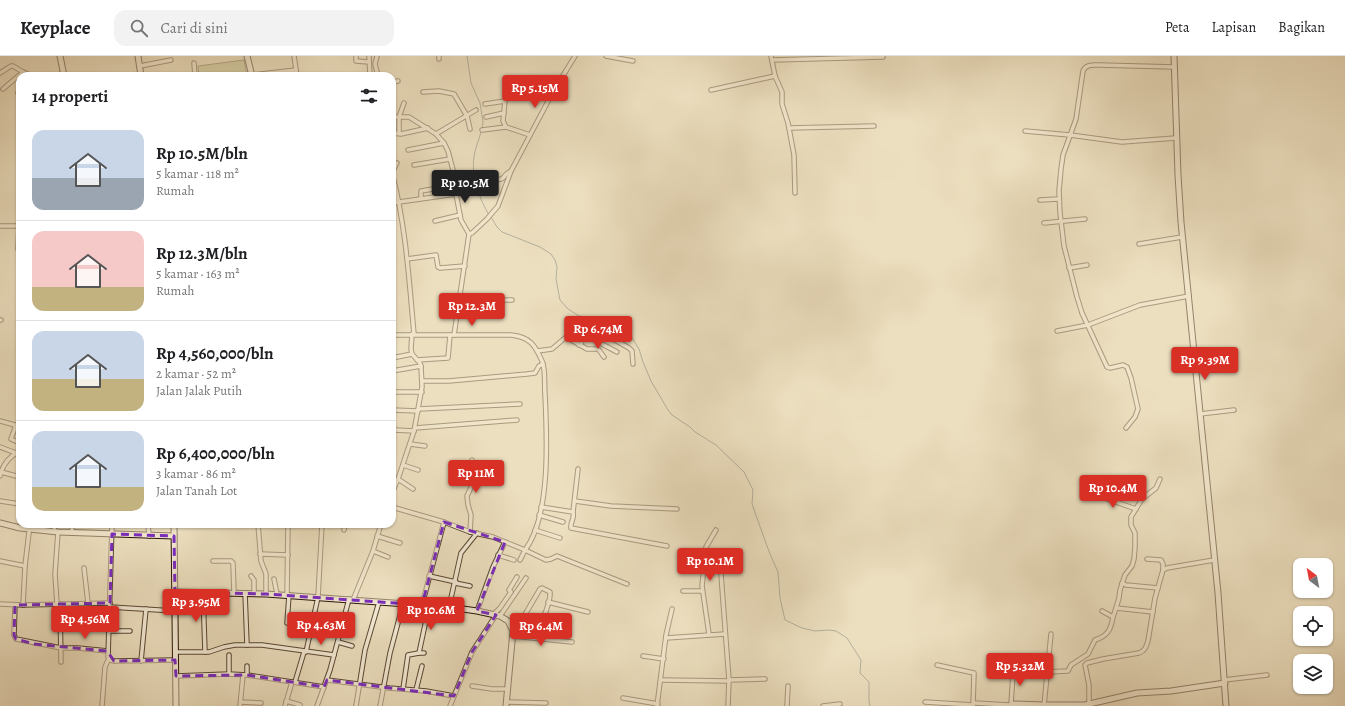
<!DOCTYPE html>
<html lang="id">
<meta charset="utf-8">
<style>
:root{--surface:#fff;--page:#f2f2f2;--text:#202124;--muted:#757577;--line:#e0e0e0;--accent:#d93025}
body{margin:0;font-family:Alegreya,serif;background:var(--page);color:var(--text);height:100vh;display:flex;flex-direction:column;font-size:15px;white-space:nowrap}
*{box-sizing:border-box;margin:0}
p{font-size:13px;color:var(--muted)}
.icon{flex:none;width:22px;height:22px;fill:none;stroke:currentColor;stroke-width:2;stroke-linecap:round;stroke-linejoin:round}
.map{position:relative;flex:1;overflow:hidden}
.drawer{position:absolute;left:16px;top:16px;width:380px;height:456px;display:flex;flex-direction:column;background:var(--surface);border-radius:12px;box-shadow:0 1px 3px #0004}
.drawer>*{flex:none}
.needle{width:26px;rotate:328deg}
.buttons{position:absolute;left:1293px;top:502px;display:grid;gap:8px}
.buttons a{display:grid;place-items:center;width:40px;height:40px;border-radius:8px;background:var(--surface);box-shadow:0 1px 3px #0004;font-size:20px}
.price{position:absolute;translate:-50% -34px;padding:0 9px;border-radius:4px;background:var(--accent);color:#fff;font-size:13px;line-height:26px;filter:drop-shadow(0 1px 2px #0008)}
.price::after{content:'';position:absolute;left:50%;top:24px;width:12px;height:9px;margin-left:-6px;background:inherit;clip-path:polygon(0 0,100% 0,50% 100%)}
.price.on{background:#222;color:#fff}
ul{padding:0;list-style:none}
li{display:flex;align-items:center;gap:12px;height:100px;padding:0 16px}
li+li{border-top:1px solid var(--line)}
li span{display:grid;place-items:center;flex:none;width:112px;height:80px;border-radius:12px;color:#555}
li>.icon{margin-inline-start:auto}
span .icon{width:48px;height:48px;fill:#fffc;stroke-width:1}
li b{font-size:17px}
h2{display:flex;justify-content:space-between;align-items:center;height:48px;padding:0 16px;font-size:17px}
header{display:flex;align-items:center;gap:24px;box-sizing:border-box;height:56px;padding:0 20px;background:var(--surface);border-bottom:1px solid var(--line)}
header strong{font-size:19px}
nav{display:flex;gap:22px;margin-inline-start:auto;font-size:14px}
.search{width:280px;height:36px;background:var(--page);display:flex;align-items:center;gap:10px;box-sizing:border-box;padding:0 14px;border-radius:12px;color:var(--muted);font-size:15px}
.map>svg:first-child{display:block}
.green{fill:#bfc08d;stroke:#746a49}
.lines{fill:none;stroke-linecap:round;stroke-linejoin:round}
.stream{stroke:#6e7872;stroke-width:1}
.street-casing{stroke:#5a4834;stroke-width:5.5}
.secondary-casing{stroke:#2a1505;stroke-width:7}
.street{stroke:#f3ead5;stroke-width:3.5}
.secondary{stroke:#f3ead5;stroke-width:5}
.marked{fill:none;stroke:#7b2cbf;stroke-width:3;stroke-dasharray:8 5;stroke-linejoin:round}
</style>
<header>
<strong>Keyplace</strong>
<div class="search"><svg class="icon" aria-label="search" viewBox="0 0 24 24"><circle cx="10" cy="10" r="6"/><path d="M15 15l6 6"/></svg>Cari di sini</div>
<nav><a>Peta</a><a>Lapisan</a><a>Bagikan</a></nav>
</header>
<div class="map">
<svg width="1345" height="650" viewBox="0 0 1345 650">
<rect width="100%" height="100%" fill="#ecdfbf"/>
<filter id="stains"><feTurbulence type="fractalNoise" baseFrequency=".005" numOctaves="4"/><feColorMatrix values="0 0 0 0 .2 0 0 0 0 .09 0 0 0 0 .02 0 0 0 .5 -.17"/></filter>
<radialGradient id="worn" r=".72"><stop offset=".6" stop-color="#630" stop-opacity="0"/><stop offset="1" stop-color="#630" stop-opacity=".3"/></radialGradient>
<!-- green -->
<path class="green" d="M244 4 247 20H199L198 10Z"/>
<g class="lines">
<!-- stream -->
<g class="stream">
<path d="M467 0 471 27 480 47 483 66 482 73"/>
<path d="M481 76C479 84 475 92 474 101 471 120 479 142 489 159"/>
<path d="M491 161 497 171 502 176 540 191 551 198 555 204 557 211 556 223 560 244 568 253 579 260 599 263 629 277 639 293 643 306 651 325 668 354 672 359 690 371 695 376 716 389 744 416 753 434 752 448 763 479 770 498 778 516 780 542 785 564 802 572 815 575 829 574 836 575 847 582 861 604 860 617 869 626V645L870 650"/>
</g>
<defs>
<g id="street">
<path d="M294 0 297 20"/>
<path d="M356 0V5L369 6"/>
<path d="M369 0 370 20"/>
<path d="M377 0 375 8 378 20"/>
<path d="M439 0V3"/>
<path d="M606 0 633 5"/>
<path d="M771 0 775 20 782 36V48L788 67 794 99 795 137"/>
<path d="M772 4 883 1"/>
<path d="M194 7 195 20"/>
<path d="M140 10 171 4"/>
<path d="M0 17 11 10H13L23 16 32 20"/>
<path d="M252 19 296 14"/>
<path d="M56 20 63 17"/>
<path d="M392 26 398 25"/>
<path d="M3 33 23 16"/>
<path d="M711 34 775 20"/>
<path d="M423 36 439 35 454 38 467 60 470 73"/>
<path d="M18 37 20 36"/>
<path d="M485 48 505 45 503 65 506 71"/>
<path d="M392 61H409L436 78 444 87 448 95 453 114 456 138 461 164 469 178 454 279"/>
<path d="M486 61 504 57"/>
<path d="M789 72 874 70"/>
<path d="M482 74 506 71 530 79"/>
<path d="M1025 75 1070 79 1122 86 1176 82"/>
<path d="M392 77 401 78 428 72"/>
<path d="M399 77V61L404 47"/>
<path d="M436 78 476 54"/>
<path d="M408 94 444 87"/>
<path d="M414 109 450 103"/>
<path d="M392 116 397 107"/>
<path d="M392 117C406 170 409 224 414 278"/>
<path d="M489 122C493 123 500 125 503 122 506 119 505 118 511 115"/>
<path d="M421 142V135L451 130"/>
<path d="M1040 144 1059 143"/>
<path d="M392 147 456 138"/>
<path d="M435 165 460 159"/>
<path d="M1044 167 1085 163"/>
<path d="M0 170H20"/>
<path d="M469 178 472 177 487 163 498 150 511 115 553 36 575 0"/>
<path d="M1139 188 1182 181"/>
<path d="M18 193 19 170"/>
<path d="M407 203 436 199 438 211 440 212 465 210"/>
<path d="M1069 212 1087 209"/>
<path d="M459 245 512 244"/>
<path d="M0 264H1"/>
<path d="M1057 275 1088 269 1140 249 1189 240"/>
<path d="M392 279H511C530 281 535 289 542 305 546 314 544 328 545 338 547 380 551 460 525 494L493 481 470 476 444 466 392 451"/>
<path d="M585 279 617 296"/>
<path d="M579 289 581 288 587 271 590 270 629 292 632 295 633 308"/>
<path d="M537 295 552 293 566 281 587 293H597L599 294 604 301"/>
<path d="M392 302 412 298"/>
<path d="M417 304 448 302 450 279"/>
<path d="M392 315 421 310"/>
<path d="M422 325H449L527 318 535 317 539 310 543 308"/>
<path d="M392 336H422"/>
<path d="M419 353 520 348"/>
<path d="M392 354 418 355"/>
<path d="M1200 358 1234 354"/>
<path d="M0 365 15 369V372L11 383 20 387"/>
<path d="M415 372 517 364"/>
<path d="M1126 372 1135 361 1138 353 1131 322 1127 311 1123 309 1110 312 1107 311 1082 257 1077 241 1064 190 1060 157 1059 135 1061 113 1063 99 1076 63 1083 15C1086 8 1093 9 1099 9L1175 11"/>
<path d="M395 374 414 375"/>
<path d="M410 388 425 390"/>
<path d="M0 391 16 397"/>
<path d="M403 409 418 414"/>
<path d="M578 413 573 456C575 462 570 466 571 472L667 490"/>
<path d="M1 416 20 421"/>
<path d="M0 420C3 407 10 401 20 394"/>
<path d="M398 423 413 433"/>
<path d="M392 437 398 423 414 375 422 331 421 310 420 307 412 298 411 293 412 278"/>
<path d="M1096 439 1136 453"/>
<path d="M0 445 20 448"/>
<path d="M575 445 611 450 677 453"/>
<path d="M541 451 573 456"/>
<path d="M539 459 563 466"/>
<path d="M112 468 108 601 110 604 114 605 175 604"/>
<path d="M148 468 149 480"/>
<path d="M258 468 261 505 266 518V538"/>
<path d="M344 474 345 468"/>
<path d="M535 474 560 482"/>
<path d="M54 475 55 468"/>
<path d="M470 476 471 459 468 449 467 440 474 425V410L472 404"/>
<path d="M72 477V468"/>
<path d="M377 480 400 487"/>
<path d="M373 495 388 501"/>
<path d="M260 498 288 499"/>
<path d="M498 499 514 504"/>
<path d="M1147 503 1161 504 1163 508V514"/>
<path d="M520 504 525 494 546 504 551 503 557 500 627 528"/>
<path d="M0 505 25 510"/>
<path d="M213 505H231L233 507 234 537"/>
<path d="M720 505 729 624 728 650"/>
<path d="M84 512 88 547"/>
<path d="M251 520 254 524V537"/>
<path d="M429 520 456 526"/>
<path d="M274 523 277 538"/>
<path d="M455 527 470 530"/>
<path d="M1122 527 1126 529 1158 532"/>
<path d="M683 535H702"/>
<path d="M203 537 205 596"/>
<path d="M245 537 247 589"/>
<path d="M287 539 288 468"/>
<path d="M353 544 373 495 381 468"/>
<path d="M548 546 588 556"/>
<path d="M0 548 23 549 110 547"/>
<path d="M57 548 55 518 58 476"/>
<path d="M60 548 61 606"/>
<path d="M15 549 14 579 16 583 61 592H78L108 595"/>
<path d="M23 549 25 510 30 468"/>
<path d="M422 549 444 466"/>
<path d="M110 551 175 555"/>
<path d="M449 551 461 497 477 477"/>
<path d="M1116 552 1119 542 1120 534 1125 519 1132 510 1134 503 1135 491V477L1131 469V461L1142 443 1156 432 1160 423"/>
<path d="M477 555 493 511 505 486"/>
<path d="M1102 555 1113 561 1116 552 1153 556"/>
<path d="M494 558 500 552 511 536 509 534 517 521"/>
<path d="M500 560 526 522"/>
<path d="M287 567 289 539"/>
<path d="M510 568 520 567 539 572C543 564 551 544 550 536L542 532 540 533 520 567"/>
<path d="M109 575H130"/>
<path d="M709 578 702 530 706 491 716 474"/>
<path d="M513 580 572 586"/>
<path d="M666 582 725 578"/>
<path d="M338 586 352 590"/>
<path d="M175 596H209L224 591 235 589H262L334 599"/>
<path d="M306 596 318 541 322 468"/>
<path d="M419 597 429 550"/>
<path d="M643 600 664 603"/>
<path d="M141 605 146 553"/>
<path d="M937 609 974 617 973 650"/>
<path d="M1047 616 1068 615 1071 609 1088 598 1095 584C1108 580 1111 573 1113 561"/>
<path d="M229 618V599"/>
<path d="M247 619V610"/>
<path d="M176 620 229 618 247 619 324 631"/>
<path d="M327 624 389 632 426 635 454 640"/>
<path d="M661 624 729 625"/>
<path d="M729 624 765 623"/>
<path d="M1224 624 1267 619"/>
<path d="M295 626 304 596"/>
<path d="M472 630 492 633H508"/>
<path d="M403 633 408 599 419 597H424"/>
<path d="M416 634 422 610"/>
<path d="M623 642 658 648"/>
<path d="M286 645 300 649"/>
<path d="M241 646 261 647"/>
<path d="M507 646 546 647"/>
<path d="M925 646 973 649"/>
<path d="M974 647 1009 649"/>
<path d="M1011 648 1014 602"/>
<path d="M1089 648V629L1085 609 1087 607 1103 603 1139 597C1145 595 1146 591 1148 585L1155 542 1163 514 1167 512 1214 504"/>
<path d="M102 650 105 611 109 602"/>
<path d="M240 650 243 619"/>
<path d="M285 650 292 626"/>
<path d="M317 650 330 614 349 543"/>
<path d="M356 650 365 594 379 546"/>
<path d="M380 650 390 597 403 548"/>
<path d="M450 650 472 596 496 559"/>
<path d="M657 650 666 579 672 553"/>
<path d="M787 650 788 630"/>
<path d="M823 650 840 648"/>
<path d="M1044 650 1051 578"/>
</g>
<g id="secondary">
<path d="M60 0 64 20"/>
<path d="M138 0 141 20"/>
<path d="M247 0 252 20"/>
<path d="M1174 0 1178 119 1181 166 1218 537 1226 650"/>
<path d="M0 467 20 472 58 476 174 480"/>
<path d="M174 468 176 650"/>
<path d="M175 536 266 538 449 551 477 555 500 560 508 565 513 575 506 650"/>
<path d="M1009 650 1014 648 1044 649H1085L1137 637 1171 635 1225 627"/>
</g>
</defs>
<!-- street casing -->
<use href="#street" class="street-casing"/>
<!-- secondary casing -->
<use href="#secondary" class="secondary-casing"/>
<!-- street -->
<use href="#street" class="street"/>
<!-- secondary -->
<use href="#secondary" class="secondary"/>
</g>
<!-- marked area -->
<path d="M0 0H1345V650H0ZM444 466 505 486 477 555 496 559 472 596 454 640 327 624 324 631 247 619 176 620 175 604 114 605 107 595 34 588 16 583 14 579 15 549 110 547 112 478 174 480 175 536 266 538 422 549Z" fill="#ecdfbf" fill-opacity=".55" fill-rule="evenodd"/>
<path class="marked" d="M444 466 505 486 477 555 496 559 472 596 454 640 327 624 324 631 247 619 176 620 175 604 114 605 107 595 34 588 16 583 14 579 15 549 110 547 112 478 174 480 175 536 266 538 422 549Z"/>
<rect width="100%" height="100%" filter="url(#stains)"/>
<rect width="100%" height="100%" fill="url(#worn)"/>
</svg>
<div class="buttons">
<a><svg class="needle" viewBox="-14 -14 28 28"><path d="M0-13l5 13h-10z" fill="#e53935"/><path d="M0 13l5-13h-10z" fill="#757577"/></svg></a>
<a><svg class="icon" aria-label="locate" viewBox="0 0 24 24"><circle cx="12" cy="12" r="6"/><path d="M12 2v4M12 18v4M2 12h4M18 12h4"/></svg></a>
<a><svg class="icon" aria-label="layers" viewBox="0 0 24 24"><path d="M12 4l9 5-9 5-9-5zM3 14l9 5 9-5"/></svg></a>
</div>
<b class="price" style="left:535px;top:53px">Rp 5.15M</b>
<b class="price on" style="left:465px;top:148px">Rp 10.5M</b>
<b class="price" style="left:472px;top:271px">Rp 12.3M</b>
<b class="price" style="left:598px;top:294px">Rp 6.74M</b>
<b class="price" style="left:1205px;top:325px">Rp 9.39M</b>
<b class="price" style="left:476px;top:438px">Rp 11M</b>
<b class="price" style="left:1113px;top:453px">Rp 10.4M</b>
<b class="price" style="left:710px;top:526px">Rp 10.1M</b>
<b class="price" style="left:196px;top:567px">Rp 3.95M</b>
<b class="price" style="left:431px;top:575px">Rp 10.6M</b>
<b class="price" style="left:85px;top:584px">Rp 4.56M</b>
<b class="price" style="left:321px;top:590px">Rp 4.63M</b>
<b class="price" style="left:541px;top:591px">Rp 6.4M</b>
<b class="price" style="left:1020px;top:631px">Rp 5.32M</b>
<section class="drawer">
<h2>14 properti<svg class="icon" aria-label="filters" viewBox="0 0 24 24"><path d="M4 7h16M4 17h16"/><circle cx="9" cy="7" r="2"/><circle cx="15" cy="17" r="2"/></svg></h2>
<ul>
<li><span style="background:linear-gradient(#c9d6e8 60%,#9aa5b1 0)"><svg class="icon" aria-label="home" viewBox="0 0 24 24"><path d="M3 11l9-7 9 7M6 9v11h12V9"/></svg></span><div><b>Rp 10.5M/bln</b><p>5 kamar · 118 m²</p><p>Rumah</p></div></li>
<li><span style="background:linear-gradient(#f6c9c9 70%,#c2b280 0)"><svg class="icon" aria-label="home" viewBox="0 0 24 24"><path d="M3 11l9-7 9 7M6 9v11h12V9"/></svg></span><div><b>Rp 12.3M/bln</b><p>5 kamar · 163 m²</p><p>Rumah</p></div></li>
<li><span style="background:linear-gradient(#c9d6e8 60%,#c2b280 0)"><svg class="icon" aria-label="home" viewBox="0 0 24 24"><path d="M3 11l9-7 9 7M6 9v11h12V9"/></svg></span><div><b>Rp 4,560,000/bln</b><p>2 kamar · 52 m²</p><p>Jalan Jalak Putih</p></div></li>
<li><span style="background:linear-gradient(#c9d6e8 70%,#c2b280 0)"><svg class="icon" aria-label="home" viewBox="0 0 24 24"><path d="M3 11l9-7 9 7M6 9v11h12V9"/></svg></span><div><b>Rp 6,400,000/bln</b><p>3 kamar · 86 m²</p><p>Jalan Tanah Lot</p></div></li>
</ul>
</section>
</div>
